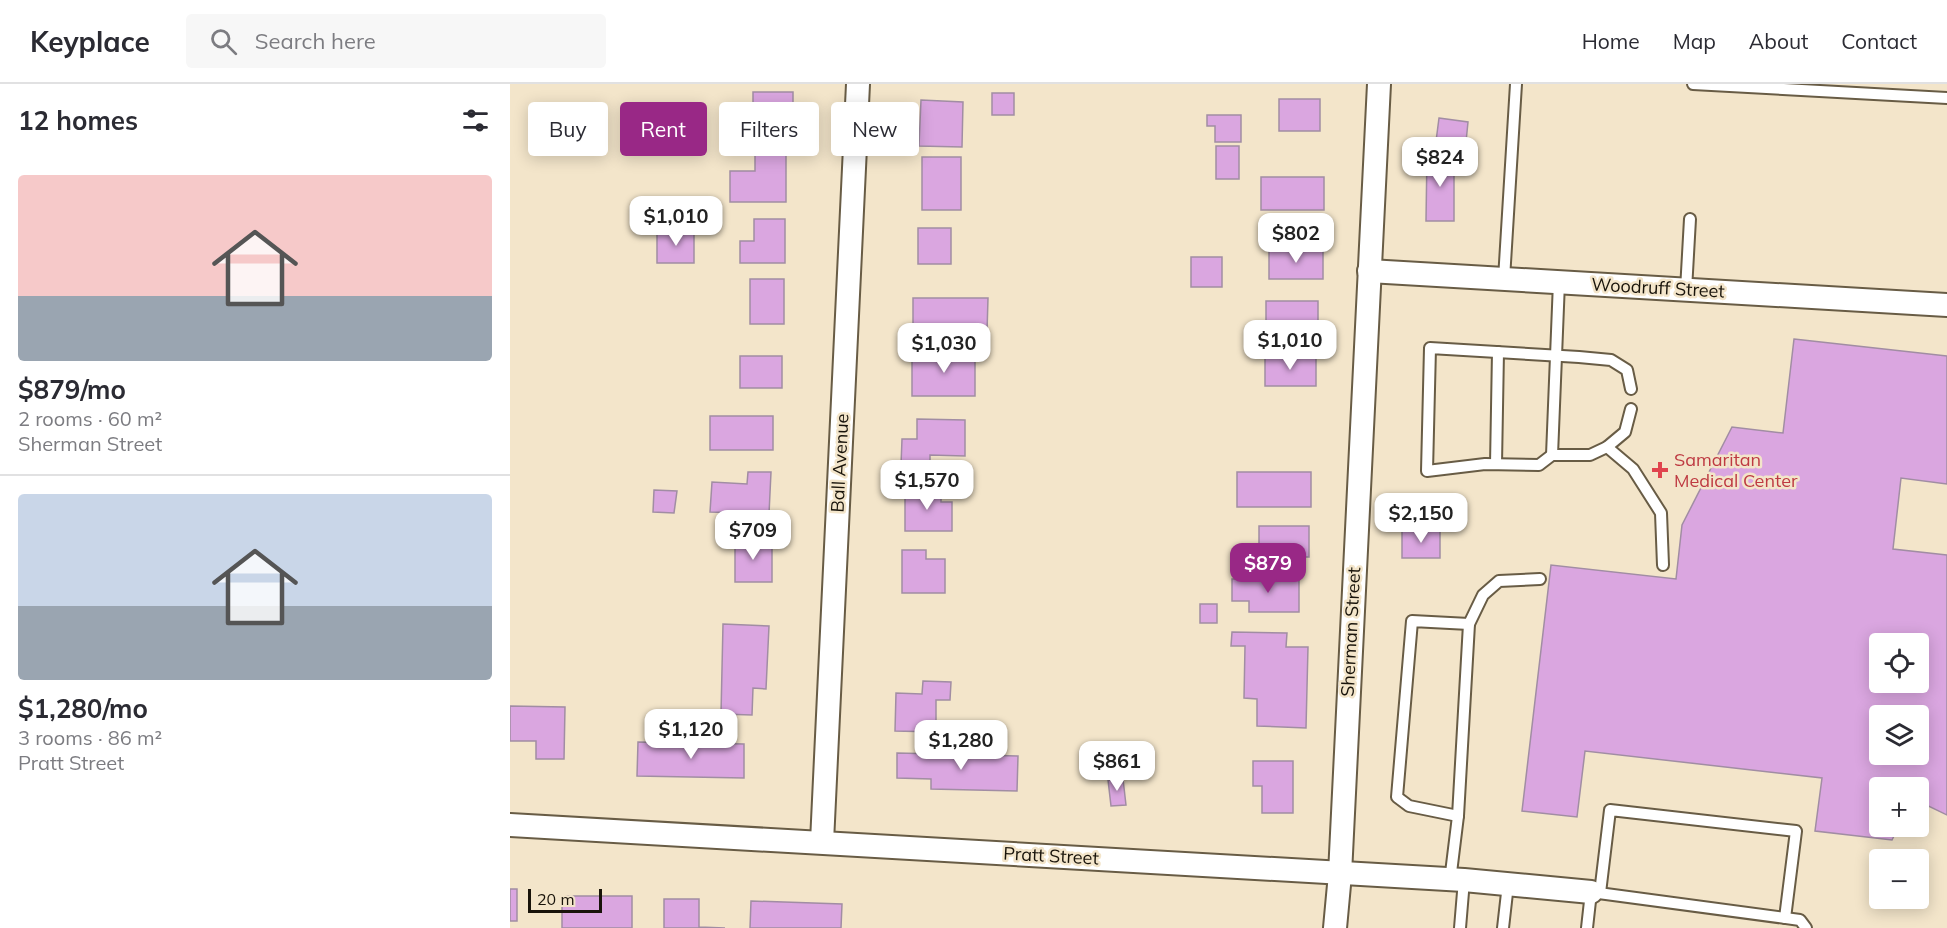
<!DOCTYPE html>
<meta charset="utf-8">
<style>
:root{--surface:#fff;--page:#f7f7f7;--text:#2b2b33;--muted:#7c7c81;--line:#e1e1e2;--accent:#992886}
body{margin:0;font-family:Mulish,sans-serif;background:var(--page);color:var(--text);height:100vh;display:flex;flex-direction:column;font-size:22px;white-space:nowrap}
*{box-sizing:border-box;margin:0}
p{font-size:20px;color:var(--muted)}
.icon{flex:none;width:33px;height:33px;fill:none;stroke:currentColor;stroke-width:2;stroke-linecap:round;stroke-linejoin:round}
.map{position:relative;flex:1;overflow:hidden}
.panel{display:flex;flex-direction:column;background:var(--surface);width:510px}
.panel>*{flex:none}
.guide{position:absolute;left:18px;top:18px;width:570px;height:54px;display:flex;gap:12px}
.fabs{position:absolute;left:1359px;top:549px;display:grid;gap:12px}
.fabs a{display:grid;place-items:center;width:60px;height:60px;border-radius:6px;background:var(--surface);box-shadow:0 3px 15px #0003;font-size:30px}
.scale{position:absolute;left:18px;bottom:15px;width:74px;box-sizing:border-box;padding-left:6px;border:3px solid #18130a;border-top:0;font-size:16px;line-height:21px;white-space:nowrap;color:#18130a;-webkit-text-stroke:4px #f3e5ca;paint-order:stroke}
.price{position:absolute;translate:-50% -51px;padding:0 14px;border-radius:12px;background:#fff;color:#222;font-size:20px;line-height:39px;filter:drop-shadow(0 2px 3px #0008)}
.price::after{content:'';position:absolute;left:50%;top:36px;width:18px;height:14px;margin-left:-9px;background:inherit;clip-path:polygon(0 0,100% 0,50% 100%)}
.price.active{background:var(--accent);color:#fff}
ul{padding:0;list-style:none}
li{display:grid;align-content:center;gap:12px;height:318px;padding:0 18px}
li+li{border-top:2px solid var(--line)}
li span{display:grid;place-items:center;height:186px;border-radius:6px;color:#555}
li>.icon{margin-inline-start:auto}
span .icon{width:108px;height:108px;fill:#fffc;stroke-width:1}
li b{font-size:26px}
h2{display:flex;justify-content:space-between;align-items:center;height:72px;padding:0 18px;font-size:26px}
.tag{padding:0 21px;border-radius:6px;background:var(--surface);box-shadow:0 3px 15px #0003;font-size:21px;line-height:54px}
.tag.active{background:var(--accent);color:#fff}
header{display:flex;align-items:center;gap:36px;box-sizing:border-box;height:84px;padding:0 30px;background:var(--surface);border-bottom:2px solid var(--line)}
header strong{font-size:28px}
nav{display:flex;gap:33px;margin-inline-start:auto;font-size:21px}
.search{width:420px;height:54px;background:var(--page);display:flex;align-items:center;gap:15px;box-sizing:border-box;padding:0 21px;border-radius:6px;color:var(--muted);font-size:22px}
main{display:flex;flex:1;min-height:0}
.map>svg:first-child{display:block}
.building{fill:#daa6e0;stroke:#a18da3;stroke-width:1.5;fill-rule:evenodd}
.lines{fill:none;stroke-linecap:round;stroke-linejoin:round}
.service-casing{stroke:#685c45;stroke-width:14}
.minor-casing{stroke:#685c45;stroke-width:26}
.service{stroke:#fff;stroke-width:10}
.minor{stroke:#fff;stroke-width:22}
.health-dot{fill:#e0444e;stroke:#f3e5ca;stroke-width:2}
.labels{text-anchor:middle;stroke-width:5;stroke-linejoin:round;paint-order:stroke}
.street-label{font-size:18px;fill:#18130a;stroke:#f3e5ca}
.health-label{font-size:18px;fill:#be3a42;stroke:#f3e5ca;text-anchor:start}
</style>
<header>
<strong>Keyplace</strong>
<div class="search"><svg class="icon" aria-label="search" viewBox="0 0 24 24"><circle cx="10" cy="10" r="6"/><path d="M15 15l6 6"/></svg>Search here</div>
<nav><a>Home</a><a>Map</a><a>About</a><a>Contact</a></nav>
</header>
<main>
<section class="panel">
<h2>12 homes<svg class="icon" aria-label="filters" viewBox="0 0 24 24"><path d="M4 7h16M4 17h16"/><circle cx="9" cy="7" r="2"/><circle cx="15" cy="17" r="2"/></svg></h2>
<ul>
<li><span style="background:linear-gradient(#f6c9c9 65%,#9aa5b1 0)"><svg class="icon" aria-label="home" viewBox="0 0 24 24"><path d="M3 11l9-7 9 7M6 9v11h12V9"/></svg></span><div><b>$879/mo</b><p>2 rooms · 60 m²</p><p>Sherman Street</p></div></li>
<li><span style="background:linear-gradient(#c9d6e8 60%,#9aa5b1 0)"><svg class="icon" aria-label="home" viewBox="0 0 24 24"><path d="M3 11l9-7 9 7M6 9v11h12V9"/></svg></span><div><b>$1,280/mo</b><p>3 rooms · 86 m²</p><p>Pratt Street</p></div></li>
</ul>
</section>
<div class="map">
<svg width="1437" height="844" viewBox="0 0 1437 844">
<rect width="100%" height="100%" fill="#f3e5ca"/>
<!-- building -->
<g class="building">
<path d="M243 8H283V46H231V22H243Z"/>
<rect x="482" y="9" width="22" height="22"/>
<rect x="769" y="15" width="41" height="32"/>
<path d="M411 16 453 18 452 63 409 62Z"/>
<path d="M697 31H731V58H705V42H697Z"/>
<path d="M929 34 958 38 955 68 925 65Z"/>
<rect x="706" y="62" width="23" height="33"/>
<path d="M245 65H276V118H220V87H245Z"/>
<path d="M917 70H944V137H916Z"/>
<rect x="412" y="73" width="39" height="53"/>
<rect x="751" y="93" width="63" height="33"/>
<path d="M244 135H275V179H230V157H244Z"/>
<rect x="408" y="144" width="33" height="36"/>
<rect x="147" y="147" width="37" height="32"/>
<rect x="759" y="165" width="54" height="30"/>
<rect x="681" y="173" width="31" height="30"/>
<rect x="240" y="195" width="34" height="45"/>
<path d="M403 214H478L477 248 403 247Z"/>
<rect x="756" y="217" width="52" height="37"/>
<path d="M1284 255 1437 272V400L1391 394 1383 465 1437 471V731L1408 717V704H1370V742H1389L1382 756 1305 747 1312 694 1075 667 1067 733 1012 727 1041 481 1166 495 1172 441 1222 343 1273 349ZM1370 560H1408V598H1370ZM1370 632H1408V670H1370Z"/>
<rect x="402" y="267" width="63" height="45"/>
<rect x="755" y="271" width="51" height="31"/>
<rect x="230" y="272" width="42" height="32"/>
<rect x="200" y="332" width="63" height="34"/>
<path d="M407 335 455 336V372L420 371V381H391L392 355H407Z"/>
<path d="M238 388H261L259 430 200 428 202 398 237 400Z"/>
<rect x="727" y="388" width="74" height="35"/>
<path d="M395 404H431V418H442V447H395Z"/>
<path d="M144 406 167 407 164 429 143 428Z"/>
<path d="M749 442H799V473H760V483H735V466H749Z"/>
<rect x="892" y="447" width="38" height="27"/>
<rect x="225" y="456" width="37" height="42"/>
<path d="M392 466H416V475H435V509H392Z"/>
<path d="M722 495H789V528H739V517H722Z"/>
<rect x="690" y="520" width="17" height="19"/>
<path d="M213 540 259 542 256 605 243 604 242 631 211 630Z"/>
<path d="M722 548 777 549 776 563H798L796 644 747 642V615L734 614 735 562H721Z"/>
<path d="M413 597 441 598 440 616H426V648L385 647 386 609 412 610Z"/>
<path d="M0 622 55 623 54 675H26V657H0Z"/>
<path d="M128 658 234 660V694L127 692Z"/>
<path d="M387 669 508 672 507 707 421 705V695L387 694Z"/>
<path d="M743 677H783V729H752V702H743Z"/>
<path d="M613 695 616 721 601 722 598 696Z"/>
<rect x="0" y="805" width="7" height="32"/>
<rect x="52" y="812" width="70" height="32"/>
<path d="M154 815H189V843L215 844H154Z"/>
<path d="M241 817 332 820 331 844H240Z"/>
</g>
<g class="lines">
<defs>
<g id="service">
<path d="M1183 0 1437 14"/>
<path d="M994 195 1006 0"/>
<path d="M1176 206 1180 135"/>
<path d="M1121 305 1117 286 1101 276 1069 273 920 264 917 387 975 380 1029 381 1042 371H1080L1097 363 1115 348 1121 325"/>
<path d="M1097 363 1123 385 1151 429 1153 481"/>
<path d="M1042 371 1049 198"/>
<path d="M986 380 988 268"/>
<path d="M948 732 899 722 887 713 902 537 959 540"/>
<path d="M940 797 948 732 959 540 973 511 989 497 1030 495"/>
<path d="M1090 809 1100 726 1286 747 1275 834"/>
<path d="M950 844 954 796"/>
<path d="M993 844 998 800"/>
<path d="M1077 844 1081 808 1290 836 1296 844"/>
</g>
<g id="minor">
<path d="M859 187 1437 221"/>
<path d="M0 741 954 796 1081 808"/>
<path d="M312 758 348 0"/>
<path d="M825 844 830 790 869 0"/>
</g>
</defs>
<!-- service casing -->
<use href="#service" class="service-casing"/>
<!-- minor casing -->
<use href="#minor" class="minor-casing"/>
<!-- service -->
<use href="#service" class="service"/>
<!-- minor -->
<use href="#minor" class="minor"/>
</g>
<!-- markers -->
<path class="health-dot" d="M1147 377h6v6h6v6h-6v6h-6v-6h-6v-6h6z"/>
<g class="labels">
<!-- street labels -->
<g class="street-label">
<text transform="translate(1148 204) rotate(3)" y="6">Woodruff Street</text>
<text transform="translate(330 379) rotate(-87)" y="6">Ball Avenue</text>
<text transform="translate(841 548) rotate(-87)" y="6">Sherman Street</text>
<text transform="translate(541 772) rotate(3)" y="6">Pratt Street</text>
</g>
<!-- health labels -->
<g class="health-label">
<text x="1164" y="382">Samaritan<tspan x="1164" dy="21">Medical Center</tspan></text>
</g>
</g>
</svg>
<div class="fabs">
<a><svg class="icon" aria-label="locate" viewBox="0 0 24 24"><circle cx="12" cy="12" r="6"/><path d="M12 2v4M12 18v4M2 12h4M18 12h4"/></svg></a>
<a><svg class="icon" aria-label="layers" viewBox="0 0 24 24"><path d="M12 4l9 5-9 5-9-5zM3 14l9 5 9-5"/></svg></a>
<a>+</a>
<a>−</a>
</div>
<div class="scale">20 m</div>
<b class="price" style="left:930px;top:104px">$824</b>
<b class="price" style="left:166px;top:163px">$1,010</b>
<b class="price" style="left:786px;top:180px">$802</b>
<b class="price" style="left:780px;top:287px">$1,010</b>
<b class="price" style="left:434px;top:290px">$1,030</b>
<b class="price" style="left:417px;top:427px">$1,570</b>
<b class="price" style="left:911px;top:460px">$2,150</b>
<b class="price" style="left:243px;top:477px">$709</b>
<b class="price active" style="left:758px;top:510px">$879</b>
<b class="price" style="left:181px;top:676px">$1,120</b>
<b class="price" style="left:451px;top:687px">$1,280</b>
<b class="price" style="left:607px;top:708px">$861</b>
<div class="guide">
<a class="tag">Buy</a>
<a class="tag active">Rent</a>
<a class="tag">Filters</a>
<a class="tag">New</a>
</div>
</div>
</main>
